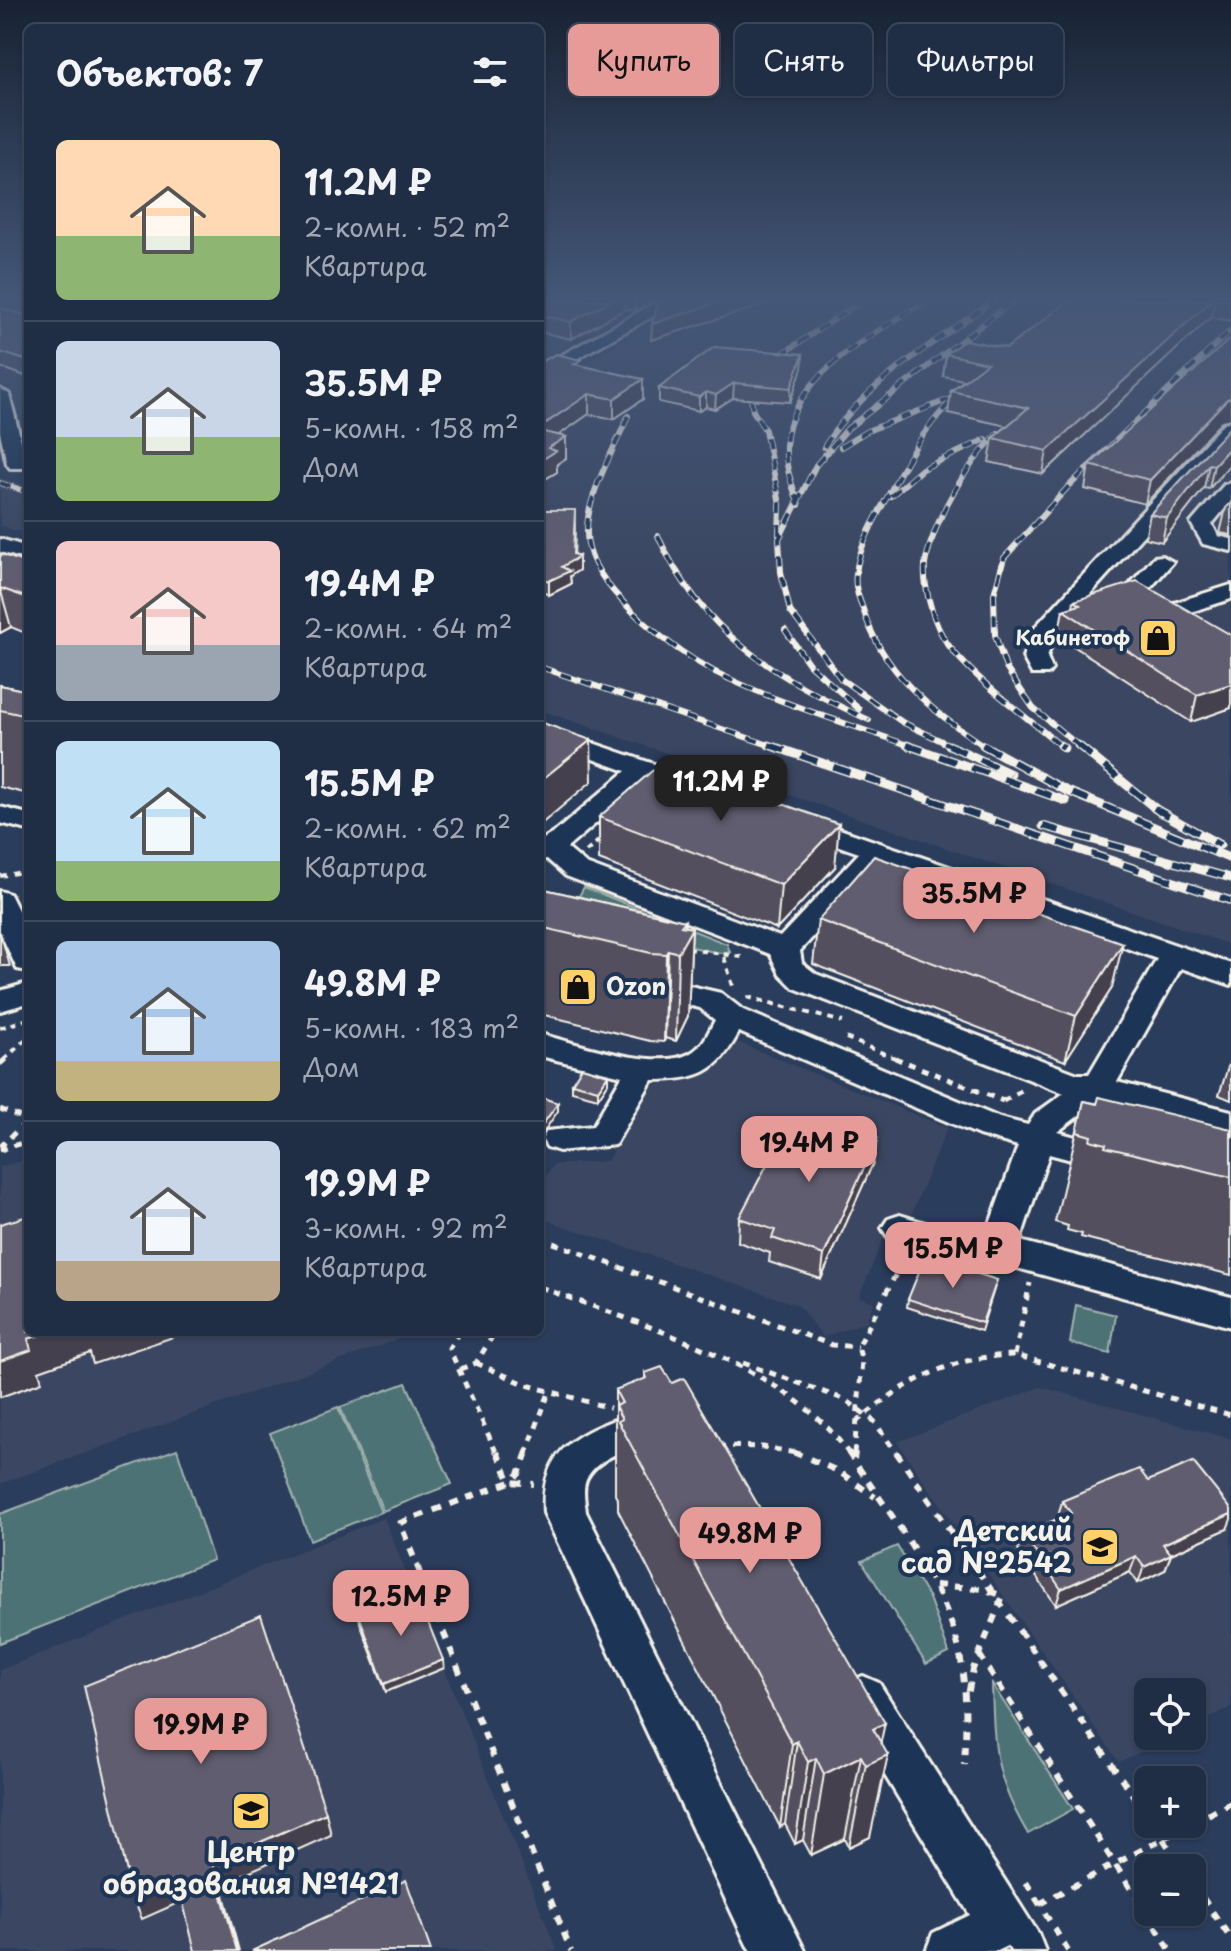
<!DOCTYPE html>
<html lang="ru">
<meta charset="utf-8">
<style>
:root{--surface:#202e45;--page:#2d3a50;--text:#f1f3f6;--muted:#a2a8b3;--line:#3d4a5e;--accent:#e69b98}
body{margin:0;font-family:"Playpen Sans",sans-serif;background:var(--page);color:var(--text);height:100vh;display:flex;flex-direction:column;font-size:30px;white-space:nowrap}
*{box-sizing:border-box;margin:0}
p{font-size:26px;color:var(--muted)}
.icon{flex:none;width:44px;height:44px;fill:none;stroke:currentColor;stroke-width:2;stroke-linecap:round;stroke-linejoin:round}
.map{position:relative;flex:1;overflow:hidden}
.side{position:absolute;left:24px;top:24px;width:520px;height:1312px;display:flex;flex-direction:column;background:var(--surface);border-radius:12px;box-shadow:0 2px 6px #0004,0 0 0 2px var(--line)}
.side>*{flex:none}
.hud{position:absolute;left:568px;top:24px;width:542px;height:72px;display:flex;gap:16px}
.tools{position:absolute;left:1134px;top:1678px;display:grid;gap:16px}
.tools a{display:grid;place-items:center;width:72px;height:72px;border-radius:12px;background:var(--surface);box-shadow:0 2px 6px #0004,0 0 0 2px var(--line);font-size:40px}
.price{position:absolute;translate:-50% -68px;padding:0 18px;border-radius:16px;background:var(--accent);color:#111;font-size:26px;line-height:52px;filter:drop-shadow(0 2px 4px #0008)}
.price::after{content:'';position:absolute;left:50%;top:48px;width:24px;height:18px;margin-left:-12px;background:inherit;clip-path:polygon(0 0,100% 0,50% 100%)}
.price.active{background:#222;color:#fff}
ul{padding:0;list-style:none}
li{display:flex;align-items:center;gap:24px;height:200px;padding:0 32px}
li+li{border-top:2px solid var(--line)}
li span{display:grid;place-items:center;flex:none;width:224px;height:160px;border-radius:12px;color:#555}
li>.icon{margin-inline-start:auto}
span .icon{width:96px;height:96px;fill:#fffc;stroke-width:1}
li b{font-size:34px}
h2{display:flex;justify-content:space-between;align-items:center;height:96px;padding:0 32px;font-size:34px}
.chip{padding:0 28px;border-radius:12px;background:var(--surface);box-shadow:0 2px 6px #0004,0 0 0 2px var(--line);font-size:28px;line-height:72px}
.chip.active{background:var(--accent);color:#111}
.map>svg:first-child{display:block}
.built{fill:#3b4762}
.green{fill:#4d7274;stroke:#a0b2ae;stroke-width:2}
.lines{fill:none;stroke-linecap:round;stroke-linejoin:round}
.minor-casing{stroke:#f4f1e8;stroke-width:6}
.path-far2{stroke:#f4f1e8;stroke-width:4;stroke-dasharray:6 6;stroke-linecap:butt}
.path-far1{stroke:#f4f1e8;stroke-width:5;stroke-dasharray:7 7;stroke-linecap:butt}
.path{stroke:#f4f1e8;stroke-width:6;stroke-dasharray:9 9;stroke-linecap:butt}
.minor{fill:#1d3557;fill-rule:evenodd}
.rail-far1-casing{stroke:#f4f1e8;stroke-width:6}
.rail-casing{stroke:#f4f1e8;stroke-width:9}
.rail-far1{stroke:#1d3557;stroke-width:4;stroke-dasharray:11;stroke-linecap:butt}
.rail{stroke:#1d3557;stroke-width:6;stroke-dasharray:17;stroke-linecap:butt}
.wall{fill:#53505f;stroke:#f4f1e8;stroke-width:2}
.shaded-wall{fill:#44414e;stroke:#f4f1e8;stroke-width:2}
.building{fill:#615d6f;stroke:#f4f1e8;stroke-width:2}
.labels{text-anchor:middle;stroke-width:8;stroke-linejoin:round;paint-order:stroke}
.far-poi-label{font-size:20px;font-weight:bold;fill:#f4f1e8;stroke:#1d3557;text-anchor:end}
.poi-label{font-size:24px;font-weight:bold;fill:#f4f1e8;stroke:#1d3557;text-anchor:start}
.near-poi-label{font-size:28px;font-weight:bold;fill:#f4f1e8;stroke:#1d3557;text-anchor:end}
</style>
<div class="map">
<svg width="1231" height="1951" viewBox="0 0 1231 1951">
<rect width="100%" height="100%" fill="#2b3d5c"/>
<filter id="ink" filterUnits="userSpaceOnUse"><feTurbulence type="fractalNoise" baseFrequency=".0125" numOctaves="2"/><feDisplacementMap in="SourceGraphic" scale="16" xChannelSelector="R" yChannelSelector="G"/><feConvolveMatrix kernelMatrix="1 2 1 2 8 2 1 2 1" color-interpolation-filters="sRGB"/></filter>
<g filter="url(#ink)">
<!-- built -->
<g class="built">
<path d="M0 300H28V469L0 460Z"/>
<path d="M540 300H652L540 360Z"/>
<path d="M695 300H1231V945L540 710V388Z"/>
<path d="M0 478 28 486V535L0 525Z"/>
<path d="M730 1039 947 1128 908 1222 892 1218 859 1297 874 1302 866 1322 823 1337 798 1305 540 1218V1186L553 1165 607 1161 653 1085 694 1079 716 1064Z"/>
<path d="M28 1159V1332H418L0 1484V1167Z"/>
<path d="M1041 1387 1231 1439V1707L1192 1726V1692H1148V1736H1172L1119 1762 897 1442Z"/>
<path d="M384 1518 557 1951H0V1670Z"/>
</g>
<!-- green -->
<g class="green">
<path d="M584 887 727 944 730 952 718 953 567 918Z"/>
<path d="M1076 1305 1116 1315 1110 1354 1070 1343Z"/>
<path d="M406 1383 452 1484 383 1511 340 1407Z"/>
<path d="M338 1407 381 1512 310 1540 270 1433Z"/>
<path d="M177 1449 213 1560 0 1643V1514Z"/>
<path d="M897 1546 929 1598 949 1653 926 1664 862 1561Z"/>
<path d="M992 1684 1073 1809 1028 1834C994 1777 994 1748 992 1684Z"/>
</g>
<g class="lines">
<defs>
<g id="minor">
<path d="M661 300H682L540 379V367Z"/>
<path d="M0 389 9 394 27 464 24 468H10L7 464 0 432Z"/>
<path d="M1231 421V438L1055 633 1047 657 1052 669 1048 674H1032L1023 657 1036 626 1224 423Z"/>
<path d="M1231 483V501L1212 524 1218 536 1231 539V551L1203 544 1191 523 1224 485Z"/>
<path d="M0 539 28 547V560L0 552Z"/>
<path d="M1162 556 1173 562 1147 592 1167 605 1231 585V599L1166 620 1126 599 1123 594 1126 589 1154 557Z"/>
<path d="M540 725 698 779 702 785 689 793 648 779 567 848 586 864 780 937 859 853 790 829 786 823 790 817 799 815 1231 964V985L1181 968 1117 1082 1231 1111V1135L1098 1101 1057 1132 1125 1150 1130 1159 1125 1168 1113 1171 1049 1154 1020 1241 1231 1297V1327L999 1263 961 1262 888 1237 882 1228 888 1219 900 1215 961 1234 986 1235 1018 1146 979 1135 739 1032C718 1073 698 1080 652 1080L615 1145 559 1151 547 1147 542 1139 547 1131 593 1126 622 1076 540 1056V1034C575 1043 656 1071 689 1054 703 1047 708 1033 715 1020L700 1008 640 994 636 987 640 980 651 977 721 993 743 1010 1000 1118 1028 1125 1035 1114 1064 1093 794 988 780 974 770 954 566 876 547 859 540 860V841L555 832 626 771 540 740ZM882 861 1157 959 1089 1074H1078L816 974 802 963 800 951Z"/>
<path d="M0 807 28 814V830L0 823Z"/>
<path d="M0 891 10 894 28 930V971L17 969 0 932Z"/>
<path d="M28 983V1003L0 1011V991Z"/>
<path d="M651 1407 665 1412 671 1424 665 1436C643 1444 596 1455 586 1480 582 1490 585 1501 586 1512L805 1951H751L747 1945 544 1513C539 1439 593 1428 651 1407Z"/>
<path d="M863 1676 879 1683 1038 1933 1045 1951H926L933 1933 970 1915 847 1713 840 1698 847 1683Z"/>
</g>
</defs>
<!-- minor casing -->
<use href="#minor" class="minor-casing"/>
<!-- path-far2 -->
<g class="path-far2">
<path d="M586 852 603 837"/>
<path d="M0 876 28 871"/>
<path d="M688 949 742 957"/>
<path d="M724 957 733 986"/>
<path d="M747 997 843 1022"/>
<path d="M0 1028 28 1019"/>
<path d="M846 1038 900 1060"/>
<path d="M4 1060 28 1037"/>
</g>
<!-- path-far1 -->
<g class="path-far1">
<path d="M895 1058 1003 1101"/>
<path d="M0 1064 7 1058"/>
<path d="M1003 1101 1023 1090"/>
<path d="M0 1109 28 1120"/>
<path d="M0 1147 28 1120"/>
<path d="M0 1150 28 1141"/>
<path d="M540 1238 832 1345 858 1347"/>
<path d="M540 1287C637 1324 789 1365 849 1454"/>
<path d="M459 1332 449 1348 497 1454"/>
<path d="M1015 1355 1030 1283"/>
<path d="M476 1363 527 1385 610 1408"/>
<path d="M743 1363 846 1400 874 1421 897 1454"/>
<path d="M460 1369 476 1363 495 1332"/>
<path d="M856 1422C904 1382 951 1356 1015 1355L1231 1415"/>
<path d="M718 1446 763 1447 801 1454"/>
<path d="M526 1454 550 1390"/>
<path d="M854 1454 862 1361 858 1347 898 1270 900 1251"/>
</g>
<!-- path -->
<g class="path">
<path d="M497 1452 510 1482 534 1484"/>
<path d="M527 1452 519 1474 510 1482 400 1523 571 1951"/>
<path d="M793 1452 838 1471 875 1497"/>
<path d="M848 1452C887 1511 947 1584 960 1655 967 1692 966 1727 964 1765"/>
<path d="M896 1452 1148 1817"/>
<path d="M854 1459 855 1452"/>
<path d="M935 1585 983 1589 1003 1596 973 1669 968 1695"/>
<path d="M979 1654 1171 1951"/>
<path d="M1192 1823 1231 1803"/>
<path d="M1153 1824 1183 1868"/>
<path d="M1026 1882 1068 1951"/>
<path d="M1192 1882 1231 1939"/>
<path d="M1039 1904 1191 1824"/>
</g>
<!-- minor -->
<use href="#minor" class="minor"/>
<defs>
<g id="rail-far1">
<path d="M966 388C932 416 911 451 891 490 877 516 859 544 856 574 854 587 859 598 863 609 882 672 932 712 986 747"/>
<path d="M628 416C613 454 578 507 589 549 602 595 672 649 713 671 776 703 847 723 913 747"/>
<path d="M998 433C965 467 938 512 926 559 921 579 932 617 942 635 960 669 1031 720 1062 747"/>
<path d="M824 447C864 382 934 344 994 300"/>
<path d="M841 447 867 431 950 399"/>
<path d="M0 483 28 492"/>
<path d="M891 496 922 469 986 439"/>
<path d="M799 505C794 490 787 474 786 457 781 379 873 335 928 300"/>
<path d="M779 535 780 504 765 430 753 411 751 398 758 370 863 300"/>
<path d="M658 536C702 633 775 677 869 720"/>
<path d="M785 630 809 664 859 709"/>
<path d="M540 667 775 747"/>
<path d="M954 747 902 722 841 679 790 611 781 572 779 539 816 465 848 428 1014 300"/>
<path d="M1080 747 1033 708 1006 668 995 635 994 594 1004 558 1068 487 1231 330"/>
</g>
<g id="rail">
<path d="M769 745 1231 901"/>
<path d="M907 745 1066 801"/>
<path d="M949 745 1011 774"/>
<path d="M983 745 1065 790 1231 859"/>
<path d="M1060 745 1064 748"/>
<path d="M1078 745 1161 813"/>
<path d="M1154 808 1220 845"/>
<path d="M1043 826 1231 878"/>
</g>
</defs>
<!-- rail-far1 casing -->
<use href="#rail-far1" class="rail-far1-casing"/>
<!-- rail casing -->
<use href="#rail" class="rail-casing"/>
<!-- rail-far1 -->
<use href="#rail-far1" class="rail-far1"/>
<!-- rail -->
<use href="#rail" class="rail"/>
</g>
<!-- wall -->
<g class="wall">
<path d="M540 300H655L635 311 625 309 571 339 540 332Z"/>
<path d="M1070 300H1231V321L1211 317 1043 474 989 462 993 438 1007 426 948 413 951 391 964 380 943 376 946 354 1007 348Z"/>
<path d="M0 308 28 316V377L0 367Z"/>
<path d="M803 354 802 368 790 402 733 398 715 409 706 407 699 411 659 402V388Z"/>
<path d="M582 366 643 399 614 419 589 414 558 435 566 458 557 464V472L540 482Z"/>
<path d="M1222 421 1145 504 1085 489 1089 465Z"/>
<path d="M1231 426V463L1209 489 1204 488 1162 542 1145 538 1150 514Z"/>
<path d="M28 447V468L23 449Z"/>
<path d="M1231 503V535L1220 533 1226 508Z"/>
<path d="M540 510 575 523 574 555 579 570 570 576 571 584 549 595 540 590Z"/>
<path d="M0 556 28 564V634L11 627 0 633Z"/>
<path d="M1074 601 1231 635V708L1191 722 1058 636 1063 610 1073 607Z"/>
<path d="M0 685 28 691V794L0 787Z"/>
<path d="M599 817 835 867 777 929 599 860Z"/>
<path d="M540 888 685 921 684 927 692 928 688 1016 676 1041 665 1038 664 1042 650 1041 540 1014Z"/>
<path d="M818 920 1112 988 1065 1061 813 964Z"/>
<path d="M0 932 10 966H0Z"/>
<path d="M1231 1058V1100L1219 1095Z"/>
<path d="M608 1075V1083L598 1098 572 1091V1083Z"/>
<path d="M1084 1101 1231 1129V1275L1081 1237 1082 1234 1067 1230 1068 1226 1055 1222Z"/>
<path d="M877 1139 873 1163 821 1279 769 1262 770 1253 738 1242 739 1218Z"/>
<path d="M997 1280 981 1331 907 1307 908 1299Z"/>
<path d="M645 1373 881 1743 870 1837 849 1847 845 1839 811 1855 803 1840 795 1844 785 1824 780 1827 618 1510V1500L615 1495V1390L645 1380Z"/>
<path d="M1148 1481 1227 1529 1171 1554 1165 1570 1138 1583 1130 1572 1056 1605 1018 1550 1023 1534 1058 1519V1517L1062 1501Z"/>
<path d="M359 1615 444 1668 386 1692 360 1623Z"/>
</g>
<!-- shaded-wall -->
<g class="shaded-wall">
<path d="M611 300H625V309L571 339V322Z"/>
<path d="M635 300H655L635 311Z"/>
<path d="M725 300H769V303L651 340 652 324Z"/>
<path d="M1212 300H1215L1211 317 1043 474 1047 451Z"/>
<path d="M803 354 802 368 790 402 791 388Z"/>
<path d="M643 379V399L614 419V399Z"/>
<path d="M734 383 733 398 715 409 716 395Z"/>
<path d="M706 392V407L699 411V397Z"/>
<path d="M589 394V414L540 448V427Z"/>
<path d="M1231 398V419L1222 421 1145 504 1150 480 1227 399Z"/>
<path d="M566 437V458L557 464V472L540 482V461L548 448Z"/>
<path d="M1231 446V463L1209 489 1214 465Z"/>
<path d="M1209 464 1204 488 1162 542 1167 518Z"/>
<path d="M575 510 574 560 579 556V570L570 576 571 584 549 595V581L562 567Z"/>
<path d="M0 588 11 627 0 633Z"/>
<path d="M1231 684V708L1191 722 1197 695Z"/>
<path d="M591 740 592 781 540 825V781Z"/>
<path d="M839 824 835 867 777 929 781 885Z"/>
<path d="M685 921 684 942 692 928 688 1016 676 1041 678 953 681 926Z"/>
<path d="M1123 943 1112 988 1065 1061 1076 1016Z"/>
<path d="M668 950 665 1038 664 1042 666 954Z"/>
<path d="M608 1075V1083L598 1098V1090Z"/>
<path d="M558 1103V1111L540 1137V1128Z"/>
<path d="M877 1139 873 1163 821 1279 824 1255Z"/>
<path d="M49 1332H172L173 1337 93 1364 90 1353 39 1371 42 1382 0 1397V1361L28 1339Z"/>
<path d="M1231 1514V1519L1227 1529 1157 1560 1163 1544Z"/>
<path d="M1171 1554 1165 1570 1138 1583 1144 1567Z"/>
<path d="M1136 1556 1130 1572 1056 1605 1061 1589Z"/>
<path d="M443 1660 444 1668 386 1692 384 1684Z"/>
<path d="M885 1723 877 1759 888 1755 870 1837 849 1847 873 1729Z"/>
<path d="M797 1741 785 1824 780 1827 792 1744Z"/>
<path d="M861 1756 845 1839 811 1855 824 1774Z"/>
<path d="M816 1758 803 1840 795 1844 808 1762Z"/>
<path d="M326 1813 331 1835 221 1884 239 1951H237L213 1863Z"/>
<path d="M177 1879 185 1900 142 1919 133 1898Z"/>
</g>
<!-- building -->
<g class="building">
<path d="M540 300H611L571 322 540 315Z"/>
<path d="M659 300H725L652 324Z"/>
<path d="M1070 300H1212L1047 451 993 438 1028 408 951 391 987 363 946 354 965 340 1007 348Z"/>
<path d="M0 308 28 316V361L0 352Z"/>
<path d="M1231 338V398L1227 399 1150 480 1089 465Z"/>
<path d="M714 347 803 354 791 388 734 383 716 395 706 392 699 397 659 388Z"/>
<path d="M556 354 581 360 574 364 643 379 614 399 589 394 540 427V362Z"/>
<path d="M1231 426V446L1214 465 1209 464 1167 518 1150 514Z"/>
<path d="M540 431 566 437 548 448 556 451 540 461Z"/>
<path d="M540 510H575L573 554 579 556 562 567 570 571 549 581 540 577Z"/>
<path d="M4 555 28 564V598L0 588V556Z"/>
<path d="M1137 581 1231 635V684L1197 695 1063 610 1080 605 1074 601Z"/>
<path d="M0 685 28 691V716L0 710Z"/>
<path d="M540 722 591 740 540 781Z"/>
<path d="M672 765 839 824 781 885 599 817 652 771Z"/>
<path d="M874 856 1123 943 1076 1016 818 920Z"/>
<path d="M540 888 685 921 681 926 692 928 678 953 668 950 666 954 651 953 540 927Z"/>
<path d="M582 1067 608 1075 598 1090 572 1083Z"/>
<path d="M540 1097 558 1103 540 1128Z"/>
<path d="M1099 1097 1231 1129V1177L1105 1147 1106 1144 1090 1140 1091 1136 1077 1132 1084 1101 1097 1104Z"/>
<path d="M791 1119 827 1130 830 1125 877 1139 824 1255 772 1238 775 1230 739 1218Z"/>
<path d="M28 1216V1332H49L28 1339 31 1350 0 1361V1224Z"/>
<path d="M925 1257 997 1280 982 1323 908 1299Z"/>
<path d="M662 1367 672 1383 684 1378 885 1723 873 1729 888 1755 866 1765 861 1756 824 1774 816 1758 808 1762 797 1741 792 1744 618 1421 622 1419 615 1406 622 1403 615 1390 647 1378 645 1373Z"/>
<path d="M1193 1462 1231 1509V1514L1163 1544 1171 1554 1144 1567 1136 1556 1061 1589 1023 1534 1071 1513 1062 1501 1139 1469 1148 1481Z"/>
<path d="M416 1592 443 1660 384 1684 359 1615Z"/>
<path d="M261 1615 326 1813 213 1863 237 1951H195L177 1879 133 1898 84 1686Z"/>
<path d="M406 1880 431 1951H252Z"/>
<path d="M1007 1947 1010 1951H999Z"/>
</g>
</g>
<!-- sky -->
<linearGradient id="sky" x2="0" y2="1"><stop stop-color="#182233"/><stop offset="0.52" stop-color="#445778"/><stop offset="1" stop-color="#445778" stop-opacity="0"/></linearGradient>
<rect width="1231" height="574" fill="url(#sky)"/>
<!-- icons -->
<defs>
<symbol id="shop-square" viewBox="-11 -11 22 22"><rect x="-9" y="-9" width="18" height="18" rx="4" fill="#ffd166" stroke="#1d3557"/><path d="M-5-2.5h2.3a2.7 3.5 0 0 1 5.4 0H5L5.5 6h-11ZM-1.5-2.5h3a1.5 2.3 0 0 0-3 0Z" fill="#111"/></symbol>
<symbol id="school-square" viewBox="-11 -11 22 22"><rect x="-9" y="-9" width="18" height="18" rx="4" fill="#ffd166" stroke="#1d3557"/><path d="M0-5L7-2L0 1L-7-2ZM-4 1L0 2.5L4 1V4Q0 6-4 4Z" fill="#111"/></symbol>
</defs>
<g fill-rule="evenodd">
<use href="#shop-square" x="1136" y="616" width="44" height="44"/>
<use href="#shop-square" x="556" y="965" width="44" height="44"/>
<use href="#school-square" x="1078" y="1525" width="44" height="44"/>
<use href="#school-square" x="229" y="1789" width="44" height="44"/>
</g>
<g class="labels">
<!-- far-poi labels -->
<g class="far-poi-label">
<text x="1130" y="645">Кабинетоф</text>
</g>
<!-- poi labels -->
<g class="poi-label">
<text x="606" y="995">Ozon</text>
</g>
<!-- near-poi labels -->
<g class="near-poi-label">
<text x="1072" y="1541">Детский<tspan x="1072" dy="32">сад №2542</tspan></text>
<text x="251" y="1862" text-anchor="middle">Центр<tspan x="251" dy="32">образования №1421</tspan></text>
</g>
</g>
</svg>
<div class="tools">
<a><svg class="icon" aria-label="locate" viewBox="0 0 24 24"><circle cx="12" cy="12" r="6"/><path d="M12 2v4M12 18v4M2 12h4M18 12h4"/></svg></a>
<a>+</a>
<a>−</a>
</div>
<b class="price active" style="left:721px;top:823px">11.2M ₽</b>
<b class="price" style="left:974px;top:935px">35.5M ₽</b>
<b class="price" style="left:809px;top:1184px">19.4M ₽</b>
<b class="price" style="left:953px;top:1290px">15.5M ₽</b>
<b class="price" style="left:750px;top:1575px">49.8M ₽</b>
<b class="price" style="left:401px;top:1638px">12.5M ₽</b>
<b class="price" style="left:201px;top:1766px">19.9M ₽</b>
<div class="hud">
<a class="chip active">Купить</a>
<a class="chip">Снять</a>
<a class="chip">Фильтры</a>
</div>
<section class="side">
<h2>Объектов: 7<svg class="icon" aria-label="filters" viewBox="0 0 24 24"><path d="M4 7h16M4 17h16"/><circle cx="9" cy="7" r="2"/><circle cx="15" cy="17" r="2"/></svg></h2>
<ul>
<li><span style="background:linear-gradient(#ffd9b3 60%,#8fb573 0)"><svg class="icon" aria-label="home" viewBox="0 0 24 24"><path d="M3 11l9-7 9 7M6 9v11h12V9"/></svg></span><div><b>11.2M ₽</b><p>2-комн. · 52 m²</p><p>Квартира</p></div></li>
<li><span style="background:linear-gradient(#c9d6e8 60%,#8fb573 0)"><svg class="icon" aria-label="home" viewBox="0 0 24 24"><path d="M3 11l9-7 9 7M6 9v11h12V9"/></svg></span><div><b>35.5M ₽</b><p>5-комн. · 158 m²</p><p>Дом</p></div></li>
<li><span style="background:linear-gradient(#f6c9c9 65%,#9aa5b1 0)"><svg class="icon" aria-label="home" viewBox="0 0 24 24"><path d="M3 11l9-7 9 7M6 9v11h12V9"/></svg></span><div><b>19.4M ₽</b><p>2-комн. · 64 m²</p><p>Квартира</p></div></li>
<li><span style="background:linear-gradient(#bfe0f5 75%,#8fb573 0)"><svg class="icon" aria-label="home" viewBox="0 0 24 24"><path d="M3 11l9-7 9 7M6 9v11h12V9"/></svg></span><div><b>15.5M ₽</b><p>2-комн. · 62 m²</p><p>Квартира</p></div></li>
<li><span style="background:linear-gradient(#a9c7e8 75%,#c2b280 0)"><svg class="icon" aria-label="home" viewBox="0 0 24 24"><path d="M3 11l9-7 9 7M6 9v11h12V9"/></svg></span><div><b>49.8M ₽</b><p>5-комн. · 183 m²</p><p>Дом</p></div></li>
<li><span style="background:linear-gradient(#c9d6e8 75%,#b9a48a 0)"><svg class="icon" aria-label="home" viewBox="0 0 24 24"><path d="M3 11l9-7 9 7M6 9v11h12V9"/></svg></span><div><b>19.9M ₽</b><p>3-комн. · 92 m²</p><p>Квартира</p></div></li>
</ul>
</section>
</div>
